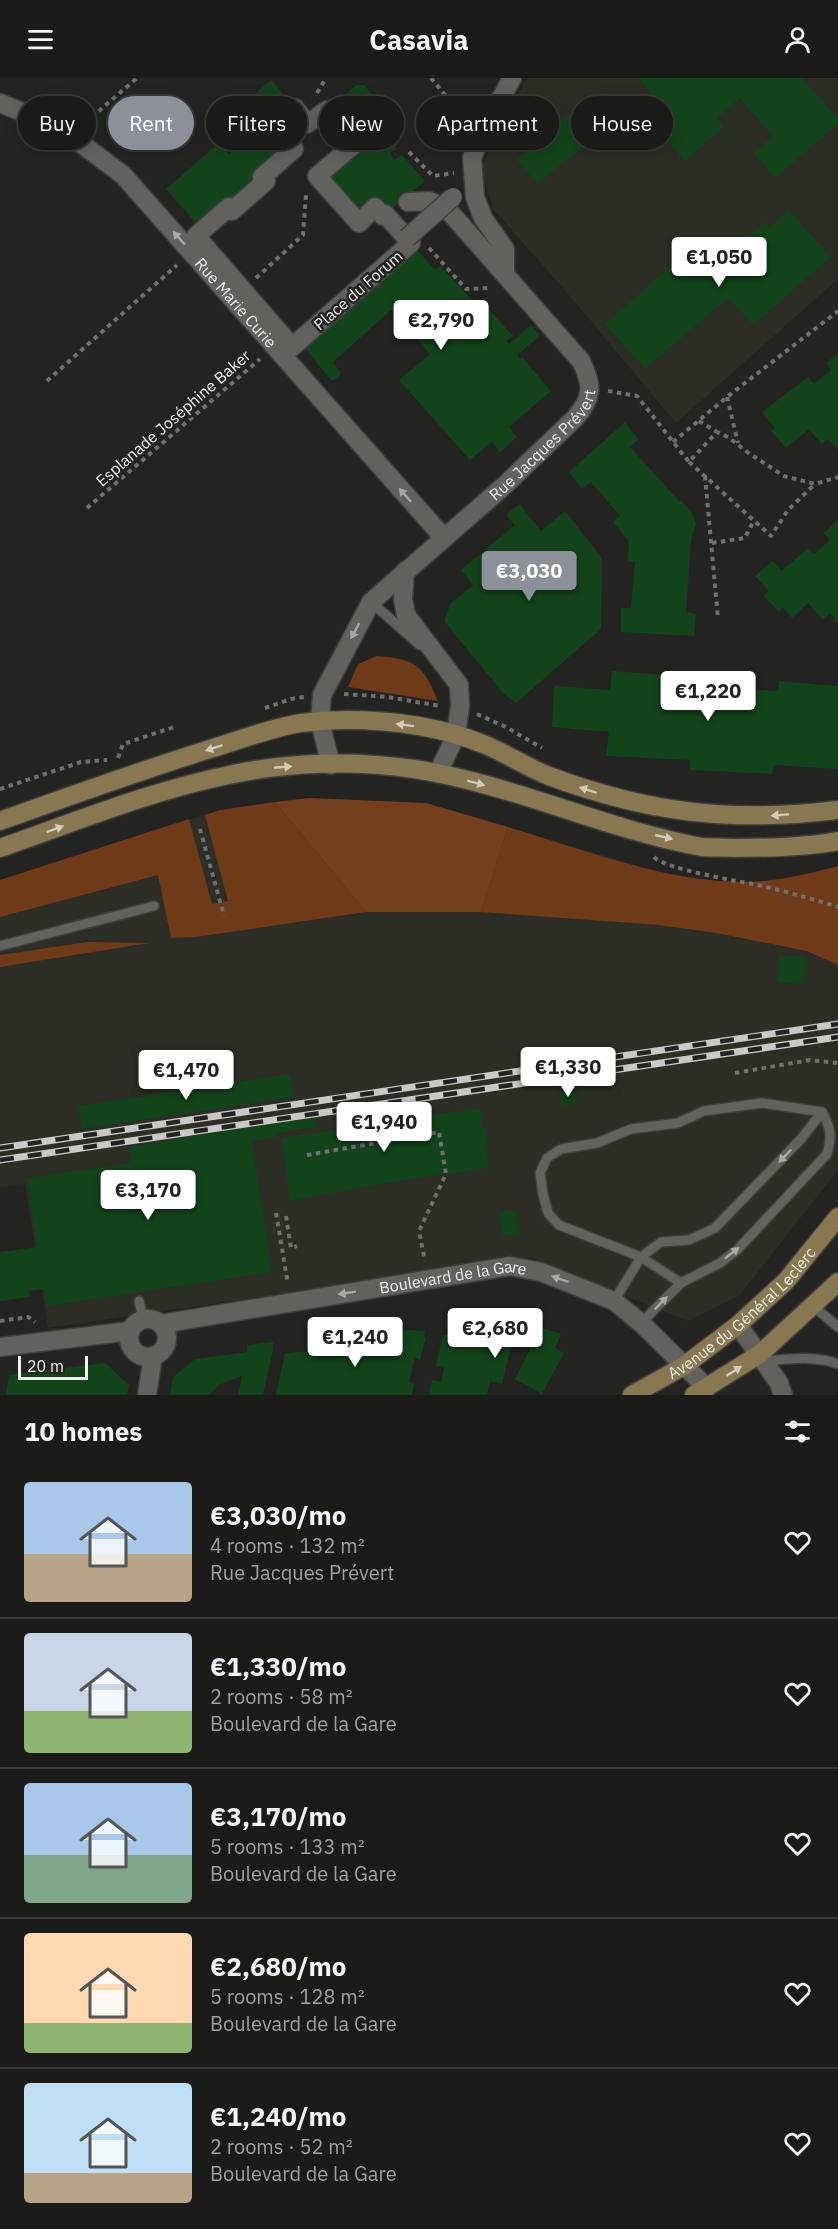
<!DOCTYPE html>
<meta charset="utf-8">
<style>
:root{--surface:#1a1a19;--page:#232322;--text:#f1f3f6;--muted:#9fa1a2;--line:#383838;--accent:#8c9099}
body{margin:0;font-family:"IBM Plex Sans",sans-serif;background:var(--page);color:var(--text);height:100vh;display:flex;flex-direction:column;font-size:22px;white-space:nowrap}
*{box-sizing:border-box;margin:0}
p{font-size:20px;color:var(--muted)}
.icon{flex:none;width:33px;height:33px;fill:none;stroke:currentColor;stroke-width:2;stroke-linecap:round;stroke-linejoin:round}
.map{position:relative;height:1317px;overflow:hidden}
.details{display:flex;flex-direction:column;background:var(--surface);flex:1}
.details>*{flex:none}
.top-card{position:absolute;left:18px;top:18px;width:802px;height:54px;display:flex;gap:12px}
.scale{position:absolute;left:18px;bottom:15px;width:70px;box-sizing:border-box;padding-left:6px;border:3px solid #f0f0ee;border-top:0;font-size:16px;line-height:21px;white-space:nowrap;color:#f0f0ee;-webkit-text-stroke:4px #232321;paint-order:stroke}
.price{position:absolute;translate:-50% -51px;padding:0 14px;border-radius:6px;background:#fff;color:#222;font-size:20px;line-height:39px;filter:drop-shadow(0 2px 3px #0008)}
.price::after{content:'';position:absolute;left:50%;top:36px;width:18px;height:14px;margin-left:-9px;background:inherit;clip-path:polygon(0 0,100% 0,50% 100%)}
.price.current{background:var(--accent);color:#fff}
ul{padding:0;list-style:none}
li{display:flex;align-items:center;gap:18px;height:150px;padding:0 24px}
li+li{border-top:2px solid var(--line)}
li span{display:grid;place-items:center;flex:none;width:168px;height:120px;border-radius:6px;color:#555}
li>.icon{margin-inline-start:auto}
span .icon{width:72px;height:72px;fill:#fffc;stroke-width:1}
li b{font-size:26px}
h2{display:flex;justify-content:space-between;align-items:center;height:72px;padding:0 24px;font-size:26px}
.pill{padding:0 21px;border-radius:27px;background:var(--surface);box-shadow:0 3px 15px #0003,0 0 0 2px var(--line);font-size:21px;line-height:54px}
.pill.current{background:var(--accent);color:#fff}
header{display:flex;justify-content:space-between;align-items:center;height:78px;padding:0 24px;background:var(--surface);font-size:27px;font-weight:700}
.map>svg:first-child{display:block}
.built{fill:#2c2d25}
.green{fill:#6e3a17}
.forest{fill:#733e1b}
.building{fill:#134419}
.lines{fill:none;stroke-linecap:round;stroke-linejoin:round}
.lane-casing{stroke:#3e3f3c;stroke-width:12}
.street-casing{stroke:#3e3f3c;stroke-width:21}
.secondary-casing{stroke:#3e3f3c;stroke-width:21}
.path{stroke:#6f6f6d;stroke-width:4;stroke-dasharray:4.5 4.5;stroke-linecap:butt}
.lane{stroke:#61615e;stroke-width:9}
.street{stroke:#61615e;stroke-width:18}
.secondary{stroke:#887750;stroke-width:18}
.rail-casing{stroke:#c9c9c7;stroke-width:7}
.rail{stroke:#232321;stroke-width:4.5;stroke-dasharray:14;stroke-linecap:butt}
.street-bridge-casing{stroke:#3e3f3c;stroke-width:21;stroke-linecap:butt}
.street-bridge{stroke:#61615e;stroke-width:18}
.oneway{fill:#a8a8a6}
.oneway2{fill:#d1ccbf}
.labels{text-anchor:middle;stroke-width:5;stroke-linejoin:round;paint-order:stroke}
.street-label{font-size:16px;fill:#f0f0ee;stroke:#232321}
</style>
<header><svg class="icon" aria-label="menu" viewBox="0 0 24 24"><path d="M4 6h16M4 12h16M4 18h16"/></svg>Casavia<svg class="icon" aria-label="person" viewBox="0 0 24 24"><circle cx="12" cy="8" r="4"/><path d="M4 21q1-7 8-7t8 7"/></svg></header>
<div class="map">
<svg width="838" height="1317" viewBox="0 0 838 1317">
<rect width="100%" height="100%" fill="#232321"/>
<!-- built -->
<g class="built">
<path d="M527 0H838V201L676 345 569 217 494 132 480 91Z"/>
<path d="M309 720 426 725 838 847V1092L739 1218 687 1243 532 1179 48 1250 25 1106 0 1109V802L220 732Z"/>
</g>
<!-- green -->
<g class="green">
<path d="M377 578C416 581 423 587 438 623L348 609 358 586Z"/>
<path d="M275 724 366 834 196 859 171 860 158 797 0 839V802L189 741 212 826 228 823 205 737 220 732Z"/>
<path d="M508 749C581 771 667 804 743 804 775 804 808 796 838 788V887L807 873 716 855 659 847 481 834Z"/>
<path d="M88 864 149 865 0 889V877Z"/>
</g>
<!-- forest -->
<path class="forest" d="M309 720 426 725 508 749 481 834H366L275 724Z"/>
<!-- building -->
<g class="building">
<path d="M643 0H802L838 40V46L775 100 754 75 773 58 740 20 717 40 724 49 685 83 640 28 653 17 640 3Z"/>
<path d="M271 2 295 30 274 47 294 71 202 152 166 111 220 64 229 76 252 56 233 35Z"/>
<path d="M357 7H364L394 41V48L385 54 389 60 392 59 398 64 395 69 396 71 390 75 394 82 402 77 425 103 383 138 359 145 317 98 356 65 327 32Z"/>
<path d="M570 35 591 61 538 106 516 81Z"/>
<path d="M789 132 831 179 753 247 728 220 645 291 605 246 691 170 715 197 739 176 734 171 764 144 769 150Z"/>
<path d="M411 165 435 192 440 188 484 235 489 231 513 258 506 263 509 266 531 247 540 258 517 277 520 281 522 279 551 313 509 349 517 359 500 374 492 364 470 382 399 302 430 276 391 232 333 284 341 295 337 301 331 302 299 263Z"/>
<path d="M838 276V372L828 361 822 366 809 351 786 370 771 353 775 350 762 334 808 299 814 306 831 292 826 285Z"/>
<path d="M625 344 638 361 630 369 680 424 681 422 692 435 696 445 691 463 686 534 696 536 694 558 621 554V530H631L635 484H628L629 463 613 444 620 438 591 404 582 411 569 394Z"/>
<path d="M519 426 541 453 565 433 602 480 601 551 516 625 503 615 445 544V540L451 525 473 507 461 492 515 447 506 437Z"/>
<path d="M838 442V545L830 535 823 542 808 525 792 540 783 529 779 534 764 518 769 513 755 498 773 483 782 493 808 470 814 476 830 462 824 455Z"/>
<path d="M612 593 694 599 693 608 778 613 779 603 838 608V691L774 687 772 696 690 692V682L606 678 609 654 552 649 554 608 610 612Z"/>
<path d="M779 877 807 879 804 906 777 904Z"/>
<path d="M290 996 294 1019 82 1051 78 1028Z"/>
<path d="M574 1011 576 1026 561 1028 560 1013Z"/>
<path d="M480 1030 483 1050H486L488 1065H485L489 1090 397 1103 290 1123 281 1060Z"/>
<path d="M315 1037 317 1049 277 1055 278 1059 252 1063 272 1194 47 1228 44 1211 29 1213 30 1219 0 1223V1174L37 1169 27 1100 132 1085 130 1069Z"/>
<path d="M515 1132 519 1156 503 1158 499 1134Z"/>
<path d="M506 1238 561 1256 555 1270 564 1275 542 1316 515 1301 532 1267 513 1261 502 1306 490 1303 487 1317H429L432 1302 441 1304 444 1290 436 1288 443 1257 503 1251Z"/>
<path d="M391 1251 425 1253 424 1259H426L420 1282 415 1280 409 1304 414 1306 412 1317H276L285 1275 369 1268 370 1265 389 1263Z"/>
<path d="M273 1264V1271L263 1317H238L242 1298 219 1307 209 1317H170L173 1299 195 1281 247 1274V1267Z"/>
<path d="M105 1285 129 1307 127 1317H6L9 1297Z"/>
</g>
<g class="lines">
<defs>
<g id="lane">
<path d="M371 524 420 567"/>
<path d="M0 868 154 828"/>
<path d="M681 1205 641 1179 559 1147 548 1135 543 1116 540 1095 547 1080 561 1071 597 1065 631 1051 678 1045 704 1033 762 1025 822 1034"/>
<path d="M139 1223 143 1241"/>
<path d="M614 1223 641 1179 661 1164 689 1162 715 1150 801 1061 822 1034"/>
<path d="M813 1228 838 1249"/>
<path d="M641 1245 681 1205 720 1185 737 1172 827 1076C832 1058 831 1050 822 1034"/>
<path d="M765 1283C789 1281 815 1277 838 1286"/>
</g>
<g id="street">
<path id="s1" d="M0 25 59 49 123 97 444 460"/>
<path d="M295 30 307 46 327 32 356 65 317 98 359 145 375 129 383 138 385 136 411 165 292 269 196 158 229 129 232 133 266 103 262 99 294 71 274 47Z"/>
<path d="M505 195V171L483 140 475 119 472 80 480 59 512 0"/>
<path d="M405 493 403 521 406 537 459 607 460 628 456 657 438 695"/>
<path id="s2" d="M331 687 320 644 322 617 371 524 505 407 575 340C593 320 593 307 581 283L448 132 429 123 408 124"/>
<circle cx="148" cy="1260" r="19"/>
<path id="s3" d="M161 1246 510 1188 541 1194 614 1223 641 1245 707 1310"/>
<path d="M738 1247 779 1305 783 1317"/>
<path d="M0 1269 130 1253"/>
<path d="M147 1317 153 1278"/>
</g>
<g id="secondary">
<path d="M0 743C70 718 139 693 210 671 240 662 270 650 301 645 340 640 381 642 419 648 442 652 467 659 488 668 509 677 528 690 549 698 648 735 733 745 838 732"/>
<path d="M0 770C75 744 150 713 229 697 288 684 354 682 414 691 512 706 604 751 702 769 713 770 724 769 734 770 769 770 804 769 838 763"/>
<path id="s4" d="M632 1317 684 1288 738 1247 786 1203 838 1139"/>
<path d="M694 1317 760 1276 838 1204"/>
</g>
</defs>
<!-- lane casing -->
<use href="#lane" class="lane-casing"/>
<!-- street casing -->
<use href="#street" class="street-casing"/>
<!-- secondary casing -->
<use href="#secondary" class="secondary-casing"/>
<!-- path -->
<g class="path">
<path d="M431 0 466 42"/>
<path d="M317 15 326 0"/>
<path d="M85 45 137 0"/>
<path d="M409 74 433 98 454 95"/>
<path d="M429 170 466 211 490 210"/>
<path d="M256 200 303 157 306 117"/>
<path d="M47 303 177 187"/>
<path d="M608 313 637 318 689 384 717 354 728 359 750 376 784 398 815 406 838 399"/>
<path d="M727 319 738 365"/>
<path d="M699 343 717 354"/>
<path d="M673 364 727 319 838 233"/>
<path d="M689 384 771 458 788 432 815 406"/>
<path d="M705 398 718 540"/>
<path d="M87 430 260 281"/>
<path d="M712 465 745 460 754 442"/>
<path d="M344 616 387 619 441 628"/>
<path d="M265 630 291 621 304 619"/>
<path d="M477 636 506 649 542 670"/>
<path d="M118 680 123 666 174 649"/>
<path d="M0 711 81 684 107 682"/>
<path d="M200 751 224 838"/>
<path d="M654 779C667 792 740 803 762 808 787 814 813 821 838 829"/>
<path d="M735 995 810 982 838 985"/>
<path d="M307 1077 439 1054 446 1096 419 1153 425 1183"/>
<path d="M276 1135 288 1206"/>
<path d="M286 1138 291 1170 297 1168"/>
<path d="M0 1243 28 1239 35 1244"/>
</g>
<!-- lane -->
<use href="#lane" class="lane"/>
<!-- street -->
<use href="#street" class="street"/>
<!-- secondary -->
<use href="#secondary" class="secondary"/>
<defs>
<g id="rail">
<path d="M0 1070 838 946"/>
<path d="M0 1082 838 959"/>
</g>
</defs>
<!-- rail casing -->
<use href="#rail" class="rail-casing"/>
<!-- rail -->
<use href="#rail" class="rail"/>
<defs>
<path id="street-bridge" d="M407 160 453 119"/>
</defs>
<!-- street-bridge casing -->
<use href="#street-bridge" class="street-bridge-casing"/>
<!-- street-bridge -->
<use href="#street-bridge" class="street-bridge"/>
</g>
<!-- one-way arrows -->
<defs><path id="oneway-solid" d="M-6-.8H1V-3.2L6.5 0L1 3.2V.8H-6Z" transform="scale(1.5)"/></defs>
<g class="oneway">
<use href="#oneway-solid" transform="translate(179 160) rotate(-131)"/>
<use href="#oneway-solid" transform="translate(405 417) rotate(-131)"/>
<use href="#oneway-solid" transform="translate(355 553) rotate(118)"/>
<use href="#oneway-solid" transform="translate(785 1078) rotate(134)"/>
<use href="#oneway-solid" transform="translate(732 1175) rotate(-38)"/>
<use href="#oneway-solid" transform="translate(560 1201) rotate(-161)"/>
<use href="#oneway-solid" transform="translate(347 1215) rotate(171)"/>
<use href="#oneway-solid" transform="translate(661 1225) rotate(-45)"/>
</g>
<g class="oneway2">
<use href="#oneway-solid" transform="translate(405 647) rotate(-173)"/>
<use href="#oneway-solid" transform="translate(214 670) rotate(162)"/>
<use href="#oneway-solid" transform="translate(283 689) rotate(-5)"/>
<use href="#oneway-solid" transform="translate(476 705) rotate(15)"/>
<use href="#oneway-solid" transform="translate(588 712) rotate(-162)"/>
<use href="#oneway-solid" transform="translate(780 737) rotate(176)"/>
<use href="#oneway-solid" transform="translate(55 751) rotate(-20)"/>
<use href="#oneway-solid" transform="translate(664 759) rotate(13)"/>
<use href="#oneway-solid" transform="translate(734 1293) rotate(-32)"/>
</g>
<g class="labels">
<!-- street labels -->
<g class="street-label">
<text transform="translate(358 212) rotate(-41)" y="6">Place du Forum</text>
<text dy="6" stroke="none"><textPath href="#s1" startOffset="314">Rue Marie Curie</textPath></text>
<text transform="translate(173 340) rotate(-41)" y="6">Esplanade Joséphine Baker</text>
<text dy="6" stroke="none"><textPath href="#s2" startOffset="410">Rue Jacques Prévert</textPath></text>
<text dy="6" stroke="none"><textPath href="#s3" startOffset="296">Boulevard de la Gare</textPath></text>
<text dy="6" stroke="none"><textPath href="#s4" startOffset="138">Avenue du Général Leclerc</textPath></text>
</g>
</g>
</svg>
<div class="scale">20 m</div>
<b class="price" style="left:719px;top:210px">€1,050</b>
<b class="price" style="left:441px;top:273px">€2,790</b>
<b class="price current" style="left:529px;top:524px">€3,030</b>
<b class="price" style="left:708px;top:644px">€1,220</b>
<b class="price" style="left:568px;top:1020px">€1,330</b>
<b class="price" style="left:186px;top:1023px">€1,470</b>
<b class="price" style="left:384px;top:1075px">€1,940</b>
<b class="price" style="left:148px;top:1143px">€3,170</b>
<b class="price" style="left:495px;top:1281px">€2,680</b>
<b class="price" style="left:355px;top:1290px">€1,240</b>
<div class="top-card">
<a class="pill">Buy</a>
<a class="pill current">Rent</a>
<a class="pill">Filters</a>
<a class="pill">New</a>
<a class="pill">Apartment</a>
<a class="pill">House</a>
</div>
</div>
<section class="details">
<h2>10 homes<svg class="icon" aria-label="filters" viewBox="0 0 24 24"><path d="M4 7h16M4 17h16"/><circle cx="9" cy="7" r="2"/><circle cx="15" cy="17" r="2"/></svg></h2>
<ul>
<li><span style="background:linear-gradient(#a9c7e8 60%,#b9a48a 0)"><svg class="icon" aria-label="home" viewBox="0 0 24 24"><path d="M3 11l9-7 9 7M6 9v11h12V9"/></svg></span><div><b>€3,030/mo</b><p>4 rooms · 132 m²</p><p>Rue Jacques Prévert</p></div><svg class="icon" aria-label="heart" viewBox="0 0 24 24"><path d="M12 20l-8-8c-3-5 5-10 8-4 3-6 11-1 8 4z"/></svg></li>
<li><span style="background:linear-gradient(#c9d6e8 65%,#8fb573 0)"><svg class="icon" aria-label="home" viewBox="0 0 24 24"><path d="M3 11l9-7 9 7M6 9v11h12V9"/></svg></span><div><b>€1,330/mo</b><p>2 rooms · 58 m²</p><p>Boulevard de la Gare</p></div><svg class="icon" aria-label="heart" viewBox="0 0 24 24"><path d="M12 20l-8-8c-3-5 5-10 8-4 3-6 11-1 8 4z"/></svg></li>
<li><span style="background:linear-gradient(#a9c7e8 60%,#7fa58c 0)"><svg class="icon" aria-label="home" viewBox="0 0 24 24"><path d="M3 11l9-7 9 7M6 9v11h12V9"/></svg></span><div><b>€3,170/mo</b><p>5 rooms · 133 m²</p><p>Boulevard de la Gare</p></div><svg class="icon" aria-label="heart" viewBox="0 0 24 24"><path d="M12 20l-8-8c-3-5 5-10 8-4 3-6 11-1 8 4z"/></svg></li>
<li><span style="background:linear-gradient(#ffd9b3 75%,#8fb573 0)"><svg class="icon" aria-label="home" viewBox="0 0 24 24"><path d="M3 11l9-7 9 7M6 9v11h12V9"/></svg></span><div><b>€2,680/mo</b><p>5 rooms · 128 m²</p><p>Boulevard de la Gare</p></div><svg class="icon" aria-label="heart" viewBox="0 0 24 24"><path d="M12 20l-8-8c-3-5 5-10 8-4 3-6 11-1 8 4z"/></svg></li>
<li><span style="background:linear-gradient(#bfe0f5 75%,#b9a48a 0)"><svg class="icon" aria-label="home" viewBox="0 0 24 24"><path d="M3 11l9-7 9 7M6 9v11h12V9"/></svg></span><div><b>€1,240/mo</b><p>2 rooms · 52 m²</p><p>Boulevard de la Gare</p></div><svg class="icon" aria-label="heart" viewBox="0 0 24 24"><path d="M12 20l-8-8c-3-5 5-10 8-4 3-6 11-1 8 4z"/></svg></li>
</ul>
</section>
